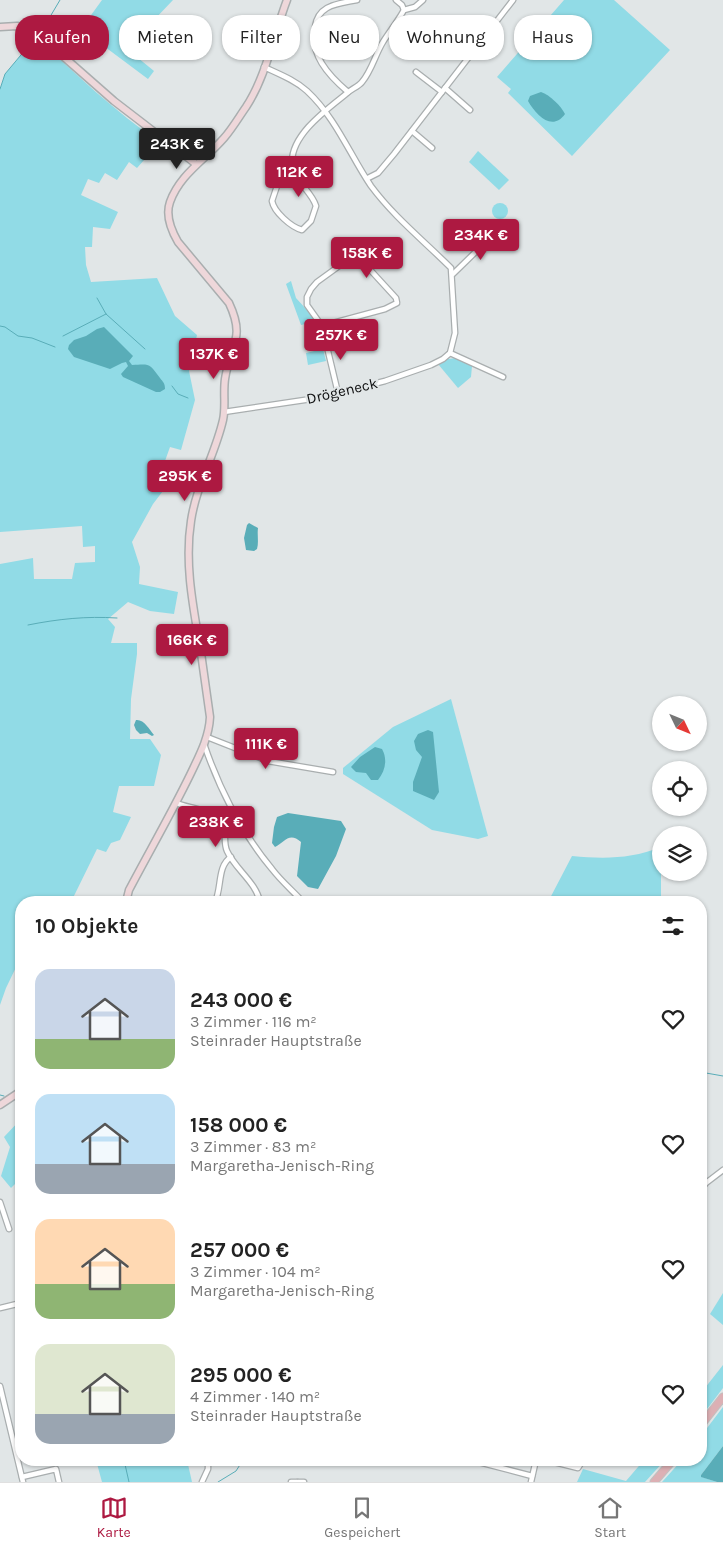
<!DOCTYPE html>
<html lang="de">
<meta charset="utf-8">
<style>
:root{--surface:#fff;--page:#f6f6f6;--text:#222;--muted:#767676;--line:#e0e0e0;--accent:#ad1941}
body{margin:0;font-family:Karla,sans-serif;background:var(--page);color:var(--text);height:100vh;display:flex;flex-direction:column;font-size:19px;white-space:nowrap}
*{box-sizing:border-box;margin:0}
p{font-size:16px;color:var(--muted)}
.icon{flex:none;width:28px;height:28px;fill:none;stroke:currentColor;stroke-width:2;stroke-linecap:round;stroke-linejoin:round}
.map{position:relative;flex:1;overflow:hidden}
.sheet{position:absolute;left:15px;top:896px;width:692px;height:570px;display:flex;flex-direction:column;background:var(--surface);border-radius:20px;box-shadow:0 1px 4px #0004}
.sheet>*{flex:none}
.guide{position:absolute;left:15px;top:15px;width:694px;height:45px;display:flex;gap:10px}
.needle{width:32px;rotate:133deg}
.controls{position:absolute;left:652px;top:696px;display:grid;gap:10px}
.controls a{display:grid;place-items:center;width:55px;height:55px;border-radius:50%;background:var(--surface);box-shadow:0 1px 4px #0004;font-size:25px}
.price{position:absolute;translate:-50% -42px;padding:0 11px;border-radius:5px;background:var(--accent);color:#fff;font-size:16px;line-height:32px;filter:drop-shadow(0 1px 2px #0008)}
.price::after{content:'';position:absolute;left:50%;top:30px;width:15px;height:11px;margin-left:-8px;background:inherit;clip-path:polygon(0 0,100% 0,50% 100%)}
.price.on{background:#222;color:#fff}
ul{padding:0;list-style:none}
li{display:flex;align-items:center;gap:15px;height:125px;padding:0 20px}
li span{display:grid;place-items:center;flex:none;width:140px;height:100px;border-radius:15px;color:#555}
li>.icon{margin-inline-start:auto}
span .icon{width:60px;height:60px;fill:#fffc;stroke-width:1}
li b{font-size:21px}
h2{display:flex;justify-content:space-between;align-items:center;height:60px;padding:0 20px;font-size:21px}
.pill{padding:0 18px;border-radius:20px;background:var(--surface);box-shadow:0 1px 4px #0004;font-size:18px;line-height:45px}
.pill.on{background:var(--accent);color:#fff}
.tab-bar{display:flex;justify-content:space-around;align-items:center;height:70px;border-top:1px solid var(--line);background:var(--surface);font-size:14px;color:var(--muted)}
.tab-bar a{display:grid;justify-items:center;gap:2px}
.tab-bar .on{color:var(--accent)}
.map>svg:first-child{display:block}
.green{fill:#91dbe6}
.water{fill:#59adb8}
.lines{fill:none;stroke-linecap:round;stroke-linejoin:round}
.stream{stroke:#59adb8;stroke-width:1}
.street-casing{stroke:#a9aeaf;stroke-width:7}
.secondary-casing{stroke:#a9aeaf;stroke-width:9}
.primary-casing{stroke:#c0c0c0;stroke-width:9}
.street{stroke:#fff;stroke-width:4.5}
.secondary{stroke:#eed7da;stroke-width:6}
.primary{stroke:#dcb0b4;stroke-width:7}
.labels{text-anchor:middle;stroke-width:4.5;stroke-linejoin:round;paint-order:stroke}
.street-label{font-size:15px;fill:#0c0d0e;stroke:#e1e6e7}
</style>
<div class="map">
<svg width="723" height="1482" viewBox="0 0 723 1482">
<rect width="100%" height="100%" fill="#e1e6e7"/>
<!-- green -->
<g class="green">
<path d="M102 0H173L132 43V53L154 71 148 79 81 29Z"/>
<path d="M564 0H614L670 50 572 156 508 93 511 89 497 77Z"/>
<path d="M354 27 360 32 349 54 342 47 345 31Z"/>
<path d="M36 37C76 74 115 112 160 142L137 168 129 162 117 180 105 173 99 183 88 179 81 195 118 212 110 229 93 227 92 247H85L86 265 91 282 157 278 175 316 197 335 189 371 195 400 181 450 170 447 165 461 182 466 153 504 132 542 140 567 139 584 178 592 174 614 150 611 128 602 108 619 115 627 111 643H137V654L131 699 130 739H150L161 755 154 786H119L113 812 131 817 120 840 111 843 106 852 97 849 71 902H21V957L6 988 0 1005V564L33 558 34 579H72L75 563 95 562V546L83 547 82 526 0 532V89L5 74Z"/>
<path d="M478 151 509 180 499 190 469 162Z"/>
<circle cx="500" cy="211" r="8"/>
<path d="M291 281 296 298 317 321 301 325 286 284Z"/>
<path d="M323 349 326 361 308 365 306 353Z"/>
<path d="M456 358 472 366 471 377 458 388 438 364 448 359Z"/>
<path d="M451 699 488 836 478 839 432 830 343 774V768L393 727Z"/>
<path d="M217 811 232 814 242 829 236 831 227 830 215 814Z"/>
<path d="M661 847V902H548L572 856C604 859 631 859 661 847Z"/>
<path d="M21 1119V1193L15 1184 11 1188 1 1176 10 1147 4 1137Z"/>
<path d="M723 1293V1325L710 1314Z"/>
<path d="M723 1365V1388L701 1417V1393Z"/>
<path d="M723 1407V1446L701 1475 702 1477 717 1482H662L682 1460H701V1436Z"/>
<path d="M96 1460H187L192 1482H102Z"/>
<path d="M644 1460H665L645 1482H577L583 1469 626 1481Z"/>
</g>
<!-- water -->
<g class="water">
<path d="M541 92C550 95 561 106 565 114 552 132 536 115 528 101L530 96Z"/>
<path d="M104 327 133 356 129 361 132 365C150 364 149 363 160 378 163 382 165 383 165 389L160 392H156L123 377 121 374 128 366 126 362 122 363 110 369 74 357 68 349 69 345 74 340 86 336 97 329Z"/>
<path d="M249 523 258 528C257 535 259 542 257 549L254 551 246 550 244 538 247 525Z"/>
<path d="M136 720C144 719 149 729 154 735L152 736 147 733 140 734 136 730 134 725Z"/>
<path d="M428 730 433 732 439 792 434 800 413 791V782L422 757 416 750 414 741 418 734Z"/>
<path d="M375 747 382 749C388 760 385 771 378 780H371L366 773 356 772 351 767 360 757Z"/>
<path d="M288 813 341 821 346 829 336 856 318 889 308 887 297 876 301 842C289 831 284 843 275 847L272 843 274 827 277 817Z"/>
<path d="M723 1446V1482H717L701 1477V1475Z"/>
</g>
<g class="lines">
<!-- stream -->
<g class="stream">
<path d="M41 32 60 0"/>
<path d="M0 89 5 74 36 37"/>
<path d="M97 298 106 314 145 349"/>
<path d="M0 326 5 327 18 336 32 338 55 347"/>
<path d="M63 336 106 314"/>
<path d="M172 386 178 394 188 398"/>
<path d="M28 625C58 619 86 616 117 618"/>
<path d="M701 1069 706 1073 723 1076"/>
<path d="M0 1095 4 1096"/>
<path d="M20 1100 21 1101"/>
<path d="M124 1460 129 1482"/>
<path d="M218 1482 236 1471 243 1460"/>
</g>
<defs>
<g id="street">
<path d="M396 0 402 5 404 10"/>
<path d="M416 72 442 92"/>
<path d="M445 88 470 110"/>
<path d="M348 92C328 75 309 54 315 27 316 19 320 12 327 8 336 3 348 2 357 0"/>
<path d="M412 131 432 148"/>
<path d="M292 165 280 177 272 201C274 212 291 227 302 230L311 221 316 206C311 190 293 181 292 163 291 135 326 110 346 94 351 89 358 87 362 82 372 70 375 55 383 42 390 31 398 21 404 10L415 7 423 0"/>
<path d="M368 178 378 173 394 154 513 0"/>
<path d="M453 274 495 233"/>
<path d="M322 326 385 309 397 303 396 298 363 262 355 258 346 261 317 282 311 289 307 297V305L322 326 338 393"/>
<path d="M450 353 503 377"/>
<path d="M224 412 318 398 385 381 431 365 443 359 450 353 455 333 451 268C424 241 394 217 371 186 350 155 336 118 307 91 295 80 279 74 264 67"/>
<path d="M207 737 268 761 333 772"/>
<path d="M204 744C219 788 242 833 272 869 281 881 293 891 303 902"/>
<path d="M176 803C189 808 208 809 219 819 229 828 222 840 227 851 235 869 256 882 260 902"/>
<path d="M215 902C222 888 217 866 231 857"/>
<path d="M701 1189 706 1183 723 1170"/>
<path d="M0 1202 9 1229"/>
<path d="M20 1270 21 1275"/>
<path d="M0 1308 21 1303"/>
<path d="M0 1386 23 1482"/>
<path d="M471 1460 532 1476"/>
<path d="M546 1460 578 1468 583 1460"/>
<path d="M22 1477 56 1469 59 1482"/>
<path d="M202 1482 208 1469V1460"/>
<path d="M291 1482H297"/>
<path d="M298 1482H304"/>
<path d="M531 1482 536 1460"/>
</g>
<g id="secondary">
<path d="M0 27 17 26 32 29 114 101 196 164"/>
<path d="M126 902 129 890C149 852 171 814 190 775 199 756 209 738 210 717 207 696 204 674 201 653 194 611 184 565 191 521 196 486 215 455 223 420 226 407 223 393 225 379 230 345 246 339 229 303L178 242C171 230 165 216 170 202 180 174 205 160 224 138 232 129 239 117 246 107 266 77 274 34 287 0"/>
<path d="M0 1105 21 1091"/>
</g>
<g id="primary">
<path d="M701 1425 723 1397"/>
<path d="M654 1482 673 1460"/>
</g>
</defs>
<!-- street casing -->
<use href="#street" class="street-casing"/>
<!-- secondary casing -->
<use href="#secondary" class="secondary-casing"/>
<!-- primary casing -->
<use href="#primary" class="primary-casing"/>
<!-- street -->
<use href="#street" class="street"/>
<!-- secondary -->
<use href="#secondary" class="secondary"/>
<!-- primary -->
<use href="#primary" class="primary"/>
</g>
<g class="labels">
<!-- street labels -->
<g class="street-label">
<text transform="translate(342 391) rotate(-13)" y="5">Drögeneck</text>
</g>
</g>
</svg>
<div class="controls">
<a><svg class="needle" viewBox="-14 -14 28 28"><path d="M0-13l5 13h-10z" fill="#e53935"/><path d="M0 13l5-13h-10z" fill="#767676"/></svg></a>
<a><svg class="icon" aria-label="locate" viewBox="0 0 24 24"><circle cx="12" cy="12" r="6"/><path d="M12 2v4M12 18v4M2 12h4M18 12h4"/></svg></a>
<a><svg class="icon" aria-label="layers" viewBox="0 0 24 24"><path d="M12 4l9 5-9 5-9-5zM3 14l9 5 9-5"/></svg></a>
</div>
<b class="price on" style="left:177px;top:170px">243K €</b>
<b class="price" style="left:299px;top:198px">112K €</b>
<b class="price" style="left:481px;top:261px">234K €</b>
<b class="price" style="left:367px;top:279px">158K €</b>
<b class="price" style="left:341px;top:361px">257K €</b>
<b class="price" style="left:214px;top:380px">137K €</b>
<b class="price" style="left:185px;top:502px">295K €</b>
<b class="price" style="left:192px;top:666px">166K €</b>
<b class="price" style="left:266px;top:770px">111K €</b>
<b class="price" style="left:216px;top:848px">238K €</b>
<div class="guide">
<a class="pill on">Kaufen</a>
<a class="pill">Mieten</a>
<a class="pill">Filter</a>
<a class="pill">Neu</a>
<a class="pill">Wohnung</a>
<a class="pill">Haus</a>
</div>
<section class="sheet">
<h2>10 Objekte<svg class="icon" aria-label="filters" viewBox="0 0 24 24"><path d="M4 7h16M4 17h16"/><circle cx="9" cy="7" r="2"/><circle cx="15" cy="17" r="2"/></svg></h2>
<ul>
<li><span style="background:linear-gradient(#c9d6e8 70%,#8fb573 0)"><svg class="icon" aria-label="home" viewBox="0 0 24 24"><path d="M3 11l9-7 9 7M6 9v11h12V9"/></svg></span><div><b>243 000 €</b><p>3 Zimmer · 116 m²</p><p>Steinrader Hauptstraße</p></div><svg class="icon" aria-label="heart" viewBox="0 0 24 24"><path d="M12 20l-8-8c-3-5 5-10 8-4 3-6 11-1 8 4z"/></svg></li>
<li><span style="background:linear-gradient(#bfe0f5 70%,#9aa5b1 0)"><svg class="icon" aria-label="home" viewBox="0 0 24 24"><path d="M3 11l9-7 9 7M6 9v11h12V9"/></svg></span><div><b>158 000 €</b><p>3 Zimmer · 83 m²</p><p>Margaretha-Jenisch-Ring</p></div><svg class="icon" aria-label="heart" viewBox="0 0 24 24"><path d="M12 20l-8-8c-3-5 5-10 8-4 3-6 11-1 8 4z"/></svg></li>
<li><span style="background:linear-gradient(#ffd9b3 65%,#8fb573 0)"><svg class="icon" aria-label="home" viewBox="0 0 24 24"><path d="M3 11l9-7 9 7M6 9v11h12V9"/></svg></span><div><b>257 000 €</b><p>3 Zimmer · 104 m²</p><p>Margaretha-Jenisch-Ring</p></div><svg class="icon" aria-label="heart" viewBox="0 0 24 24"><path d="M12 20l-8-8c-3-5 5-10 8-4 3-6 11-1 8 4z"/></svg></li>
<li><span style="background:linear-gradient(#dfe7d0 70%,#9aa5b1 0)"><svg class="icon" aria-label="home" viewBox="0 0 24 24"><path d="M3 11l9-7 9 7M6 9v11h12V9"/></svg></span><div><b>295 000 €</b><p>4 Zimmer · 140 m²</p><p>Steinrader Hauptstraße</p></div><svg class="icon" aria-label="heart" viewBox="0 0 24 24"><path d="M12 20l-8-8c-3-5 5-10 8-4 3-6 11-1 8 4z"/></svg></li>
</ul>
</section>
</div>
<nav class="tab-bar">
<a class="on"><svg class="icon" aria-label="map" viewBox="0 0 24 24"><path d="M3 6l6-2 6 2 6-2v14l-6 2-6-2-6 2zM9 4v14M15 6v14"/></svg>Karte</a>
<a><svg class="icon" aria-label="saved" viewBox="0 0 24 24"><path d="M7 4h10v16l-5-4-5 4z"/></svg>Gespeichert</a>
<a><svg class="icon" aria-label="home" viewBox="0 0 24 24"><path d="M3 11l9-7 9 7M6 9v11h12V9"/></svg>Start</a>
</nav>
